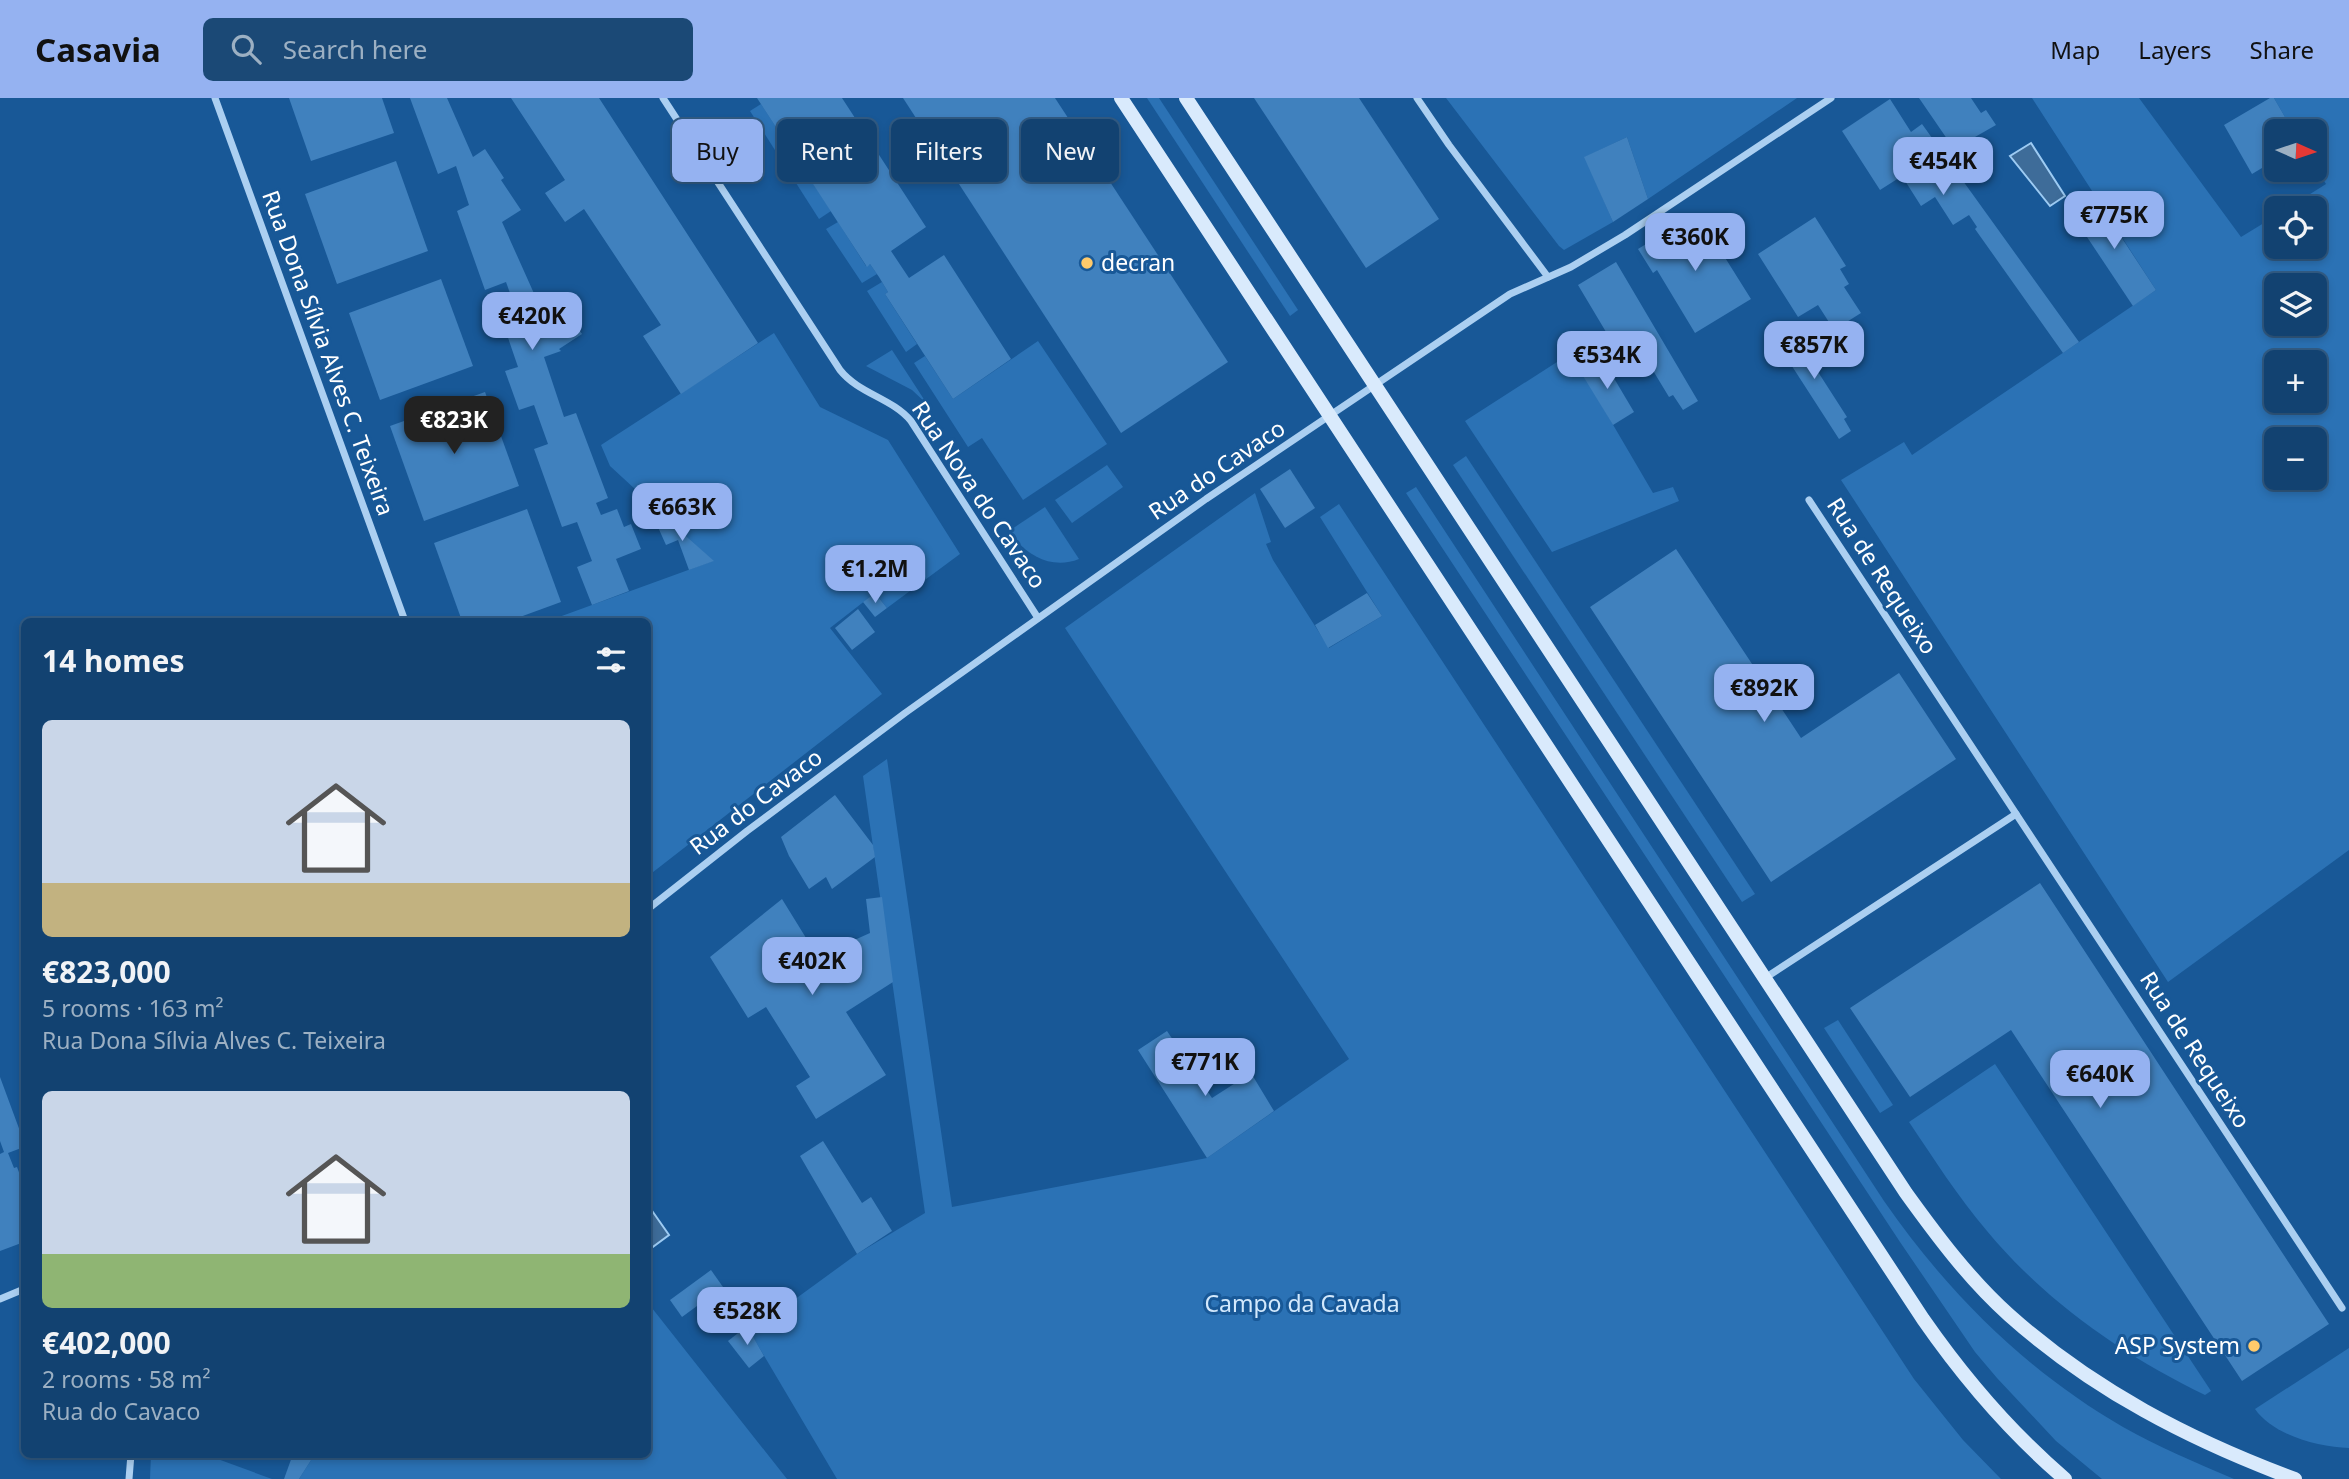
<!DOCTYPE html>
<meta charset="utf-8">
<style>
:root{--surface:#124271;--page:#1b4976;--text:#f1f3f6;--muted:#9cb0c3;--line:#315b84;--accent:#95b2f1}
body{margin:0;font-family:"Noto Sans",sans-serif;background:var(--page);color:var(--text);height:100vh;display:flex;flex-direction:column;font-size:26px;white-space:nowrap}
*{box-sizing:border-box;margin:0}
p{font-size:23px;color:var(--muted)}
.icon{flex:none;width:38px;height:38px;fill:none;stroke:currentColor;stroke-width:2;stroke-linecap:round;stroke-linejoin:round}
.map{position:relative;flex:1;overflow:hidden}
.details{position:absolute;left:21px;top:520px;width:630px;height:840px;display:flex;flex-direction:column;background:var(--surface);border-radius:10px;box-shadow:0 4px 10px #0003,0 0 0 2px var(--line)}
.details>*{flex:none}
.guide{position:absolute;left:672px;top:21px;width:665px;height:63px;display:flex;gap:14px}
.needle{width:46px;rotate:93deg}
.fabs{position:absolute;left:2264px;top:21px;display:grid;gap:14px}
.fabs a{display:grid;place-items:center;width:63px;height:63px;border-radius:10px;background:var(--surface);box-shadow:0 4px 10px #0003,0 0 0 2px var(--line);font-size:35px}
.price{position:absolute;translate:-50% -60px;padding:0 16px;border-radius:14px;background:var(--accent);color:#111;font-size:23px;line-height:46px;filter:drop-shadow(0 2px 4px #0008)}
.price::after{content:'';position:absolute;left:50%;top:42px;width:21px;height:16px;margin-left:-10px;background:inherit;clip-path:polygon(0 0,100% 0,50% 100%)}
.price.current{background:#222;color:#fff}
ul{padding:0;list-style:none}
li{display:grid;align-content:center;gap:14px;height:371px;padding:0 21px}
li span{display:grid;place-items:center;height:217px;border-radius:10px;color:#555}
li>.icon{margin-inline-start:auto}
span .icon{width:126px;height:126px;fill:#fffc;stroke-width:1}
li b{font-size:30px}
h2{display:flex;justify-content:space-between;align-items:center;height:84px;padding:0 21px;font-size:30px}
.tag{padding:0 24px;border-radius:10px;background:var(--surface);box-shadow:0 4px 10px #0003,0 0 0 2px var(--line);font-size:24px;line-height:63px}
.tag.current{background:var(--accent);color:#111}
header{display:flex;align-items:center;gap:42px;box-sizing:border-box;height:98px;padding:0 35px;background:var(--accent);color:#111}
header strong{font-size:33px}
nav{display:flex;gap:38px;margin-inline-start:auto;font-size:24px}
.search{width:490px;height:63px;background:var(--page);display:flex;align-items:center;gap:18px;box-sizing:border-box;padding:0 24px;border-radius:10px;color:var(--muted);font-size:26px}
.map>svg:first-child{display:block}
.green{fill:#2b72b5;fill-rule:evenodd}
.water{fill:#3e6c99;stroke:#9dcbf3;stroke-width:2}
.building{fill:#4081be}
.lines{fill:none;stroke-linecap:round;stroke-linejoin:round}
.street{stroke:#abcff1;stroke-width:7}
.secondary{stroke:#d9eafc;stroke-width:14}
.poi-dot{fill:#ffca6b;stroke:#185897;stroke-width:2.5}
.labels{text-anchor:middle;stroke-width:6;stroke-linejoin:round;paint-order:stroke}
.poi-label{font-size:23px;fill:#fff;stroke:#185897;text-anchor:start}
.street-label{font-size:23px;fill:#fff;stroke:#185897}
.park-label{font-size:23px;fill:#d2e8fc;stroke:#185897}
</style>
<header>
<strong>Casavia</strong>
<div class="search"><svg class="icon" aria-label="search" viewBox="0 0 24 24"><circle cx="10" cy="10" r="6"/><path d="M15 15l6 6"/></svg>Search here</div>
<nav><a>Map</a><a>Layers</a><a>Share</a></nav>
</header>
<div class="map">
<svg width="2349" height="1381" viewBox="0 0 2349 1381">
<rect width="100%" height="100%" fill="#185897"/>
<!-- green -->
<g class="green">
<path d="M1147 0H1159L1298 212 1290 218Z"/>
<path d="M1446 0H1797L1648 101 1627 39 1585 59 1613 124 1564 152 1559 148Z"/>
<path d="M2032 0H2139L2241 139 2277 117V149H2315V110H2288L2326 86 2315 69V33H2293L2274 0H2349V752L2168 884 1841 382 1904 344 1912 357 2156 192ZM2277 187H2315V226H2277ZM2277 264H2315V303H2277ZM2277 341H2315V380H2277Z"/>
<path d="M761 6 831 113 819 121 750 13Z"/>
<path d="M838 124 866 168 870 166 877 176 862 185 826 131Z"/>
<path d="M882 184 888 194 885 196 917 246 906 254 867 193Z"/>
<path d="M774 235 820 309 888 342 960 456 887 510 875 495 830 530 882 596 648 778V523H548L713 463 610 368 601 347Z"/>
<path d="M1038 243 1107 346 1023 402 982 340 968 349 914 265 925 258 953 301Z"/>
<path d="M892 252 927 306 912 292 866 268Z"/>
<path d="M1571 255 1653 395 1673 389 1679 403 1552 454 1465 323Z"/>
<path d="M1466 358 1755 796 1742 804 1453 367Z"/>
<path d="M1107 367 1123 389 1072 425 1055 402Z"/>
<path d="M1416 389 1884 1103C1947 1194 2026 1273 2123 1329 2158 1349 2197 1365 2234 1381H2102L2056 1343 1997 1280 1975 1254 1900 1144 1406 395Z"/>
<path d="M1255 395 1271 444 1266 446 1273 462 1329 550 1382 518 1320 419 1339 406 1914 1281 1963 1342 2001 1381H837L750 1234 857 1156 925 1115 863 678 887 661 952 1109 1207 1060 1349 961 1065 530Z"/>
<path d="M1045 409 1079 461C1051 472 1025 457 1009 433Z"/>
<path d="M1838 922 1893 1007 1880 1015 1824 930Z"/>
<path d="M1995 966 2211 1293 2205 1297C2123 1257 2046 1204 1987 1133 1958 1099 1934 1061 1909 1024Z"/>
<path d="M648 1205 787 1381H299L315 1356H648Z"/>
<path d="M2349 1250V1350C2318 1349 2273 1337 2255 1311Z"/>
<path d="M151 1356H204L272 1381H150Z"/>
</g>
<!-- water -->
<g class="water">
<path d="M2031 45 2065 98 2050 108 2010 58Z"/>
<path d="M648 1107 669 1137 650 1151 648 1148Z"/>
</g>
<!-- building -->
<g class="building">
<path d="M289 0H382L394 35 311 63Z"/>
<path d="M410 0H447L473 59 485 51 504 80 501 82 521 112 502 124 545 220 563 207 582 236 559 251 561 253 544 259 564 319 576 315 608 400 596 405 601 417 617 411 624 429 631 426 641 451 616 461 629 493 592 507 577 469 592 463 577 424 562 429 534 351 548 346 534 307 519 312 505 273 518 269 504 228 520 223 506 184 485 192 457 113 469 107 456 68 438 76Z"/>
<path d="M511 0H599L758 245 681 296 643 238 661 227 584 111 565 124 545 95 565 82Z"/>
<path d="M757 0H842L926 129 891 153 909 180 944 157 1011 261 953 301 885 196 888 194 879 179 870 166 867 169Z"/>
<path d="M903 0H1055L1228 264 1121 335Z"/>
<path d="M1254 0H1359L1439 121 1366 170Z"/>
<path d="M1919 0H1971L1981 15 1986 12 1996 27 1954 51Z"/>
<path d="M2270 0H2274L2293 33H2277V61L2252 76 2224 27Z"/>
<path d="M1890 1 1911 34 1922 26 2079 244 2063 255 1975 131 1977 129 1969 117 1953 127 1935 99 1921 108 1902 78 1880 92 1842 33Z"/>
<path d="M1627 39 1648 101 1613 124 1584 59Z"/>
<path d="M396 63 428 153 337 186 305 96Z"/>
<path d="M2095 99 2156 192 2133 208 2071 115Z"/>
<path d="M1697 115 1751 201 1695 235 1657 172 1653 175 1638 151Z"/>
<path d="M1815 119 1846 168 1840 171 1849 186 1844 189 1861 215 1834 232 1818 207 1798 219 1758 156Z"/>
<path d="M1616 164 1698 303 1683 312 1673 297 1669 299 1629 233 1612 244 1578 187Z"/>
<path d="M441 181 473 268 380 302 349 215Z"/>
<path d="M1797 231 1816 259 1811 263 1847 319 1844 321 1851 333 1839 341 1777 245Z"/>
<path d="M1602 260 1634 314 1613 327 1580 273Z"/>
<path d="M485 294 519 388 424 423 390 328Z"/>
<path d="M1290 371 1315 410 1285 430 1260 391Z"/>
<path d="M527 411 561 504 509 523H462L434 445Z"/>
<path d="M661 415 686 438 714 463 689 472 678 442 666 447 653 418Z"/>
<path d="M1676 451 1801 640 1899 575 1956 661 1771 784 1590 509Z"/>
<path d="M875 495 887 510 875 519 863 504Z"/>
<path d="M1367 495 1382 518 1328 550 1315 527Z"/>
<path d="M858 511 875 534 852 552 835 530Z"/>
<path d="M835 697 873 747 875 759 832 791 826 779 809 791 789 758 781 739Z"/>
<path d="M2040 785 2329 1226 2242 1283 2011 932 1910 999 1850 910Z"/>
<path d="M882 799 893 884 846 914 886 977 816 1021 796 988 810 979 766 909 748 920 710 859 782 801 819 861 841 848 870 835 866 801Z"/>
<path d="M1167 933 1212 1000 1251 975 1274 1013 1207 1060 1138 952Z"/>
<path d="M0 979 24 1044V1049L8 1055 14 1070 17 1069 24 1088V1144L0 1153V1056L4 1054 0 1043Z"/>
<path d="M823 1043 862 1105 871 1099 892 1133 857 1156 800 1058Z"/>
<path d="M711 1172 723 1189 682 1219 670 1202Z"/>
<path d="M747 1228 764 1258 749 1270 728 1243Z"/>
<path d="M293 1356H315L299 1381H284Z"/>
</g>
<g class="lines">
<!-- street -->
<g class="street">
<path d="M215 0 405 523"/>
<path d="M663 0 840 272C859 296 892 300 911 323L1038 520"/>
<path d="M1417 0 1449 47 1548 179"/>
<path d="M1809 402 2342 1210"/>
<path d="M648 811 747 733 905 615 1206 401 1510 196 1571 169 1625 137 1831 0"/>
<path d="M1765 880 2016 716"/>
<path d="M0 1201 24 1191"/>
<path d="M129 1381 131 1356"/>
</g>
<!-- secondary -->
<g class="secondary">
<path d="M1121 0 1923 1221C1964 1280 2010 1334 2065 1381"/>
<path d="M1186 0 1906 1095C1937 1138 1969 1181 2009 1217 2093 1292 2190 1342 2295 1381"/>
</g>
</g>
<!-- markers -->
<g class="poi-dot">
<circle cx="1087" cy="165" r="7"/>
<circle cx="2254" cy="1248" r="7"/>
</g>
<g class="labels">
<!-- poi labels -->
<g class="poi-label">
<text x="1101" y="173">decran</text>
<text x="2240" y="1256" text-anchor="end">ASP System</text>
</g>
<!-- street labels -->
<g class="street-label">
<text transform="translate(328 255) rotate(70)" y="8">Rua Dona Sílvia Alves C. Teixeira</text>
<text transform="translate(1217 372) rotate(-34)" y="8">Rua do Cavaco</text>
<text transform="translate(979 397) rotate(56)" y="8">Rua Nova do Cavaco</text>
<text transform="translate(1882 478) rotate(57)" y="8">Rua de Requeixo</text>
<text transform="translate(756 704) rotate(-37)" y="8">Rua do Cavaco</text>
<text transform="translate(2195 952) rotate(57)" y="8">Rua de Requeixo</text>
</g>
<!-- park labels -->
<g class="park-label">
<text x="1302" y="1214">Campo da Cavada</text>
</g>
</g>
</svg>
<div class="fabs">
<a><svg class="needle" viewBox="-14 -14 28 28"><path d="M0-13l5 13h-10z" fill="#e53935"/><path d="M0 13l5-13h-10z" fill="#9cb0c3"/></svg></a>
<a><svg class="icon" aria-label="locate" viewBox="0 0 24 24"><circle cx="12" cy="12" r="6"/><path d="M12 2v4M12 18v4M2 12h4M18 12h4"/></svg></a>
<a><svg class="icon" aria-label="layers" viewBox="0 0 24 24"><path d="M12 4l9 5-9 5-9-5zM3 14l9 5 9-5"/></svg></a>
<a>+</a>
<a>−</a>
</div>
<b class="price" style="left:1943px;top:99px">€454K</b>
<b class="price" style="left:2114px;top:153px">€775K</b>
<b class="price" style="left:1695px;top:175px">€360K</b>
<b class="price" style="left:532px;top:254px">€420K</b>
<b class="price" style="left:1814px;top:283px">€857K</b>
<b class="price" style="left:1607px;top:293px">€534K</b>
<b class="price current" style="left:454px;top:358px">€823K</b>
<b class="price" style="left:682px;top:445px">€663K</b>
<b class="price" style="left:875px;top:507px">€1.2M</b>
<b class="price" style="left:1764px;top:626px">€892K</b>
<b class="price" style="left:812px;top:899px">€402K</b>
<b class="price" style="left:1205px;top:1000px">€771K</b>
<b class="price" style="left:2100px;top:1012px">€640K</b>
<b class="price" style="left:747px;top:1249px">€528K</b>
<div class="guide">
<a class="tag current">Buy</a>
<a class="tag">Rent</a>
<a class="tag">Filters</a>
<a class="tag">New</a>
</div>
<section class="details">
<h2>14 homes<svg class="icon" aria-label="filters" viewBox="0 0 24 24"><path d="M4 7h16M4 17h16"/><circle cx="9" cy="7" r="2"/><circle cx="15" cy="17" r="2"/></svg></h2>
<ul>
<li><span style="background:linear-gradient(#c9d6e8 75%,#c2b280 0)"><svg class="icon" aria-label="home" viewBox="0 0 24 24"><path d="M3 11l9-7 9 7M6 9v11h12V9"/></svg></span><div><b>€823,000</b><p>5 rooms · 163 m²</p><p>Rua Dona Sílvia Alves C. Teixeira</p></div></li>
<li><span style="background:linear-gradient(#c9d6e8 75%,#8fb573 0)"><svg class="icon" aria-label="home" viewBox="0 0 24 24"><path d="M3 11l9-7 9 7M6 9v11h12V9"/></svg></span><div><b>€402,000</b><p>2 rooms · 58 m²</p><p>Rua do Cavaco</p></div></li>
</ul>
</section>
</div>
